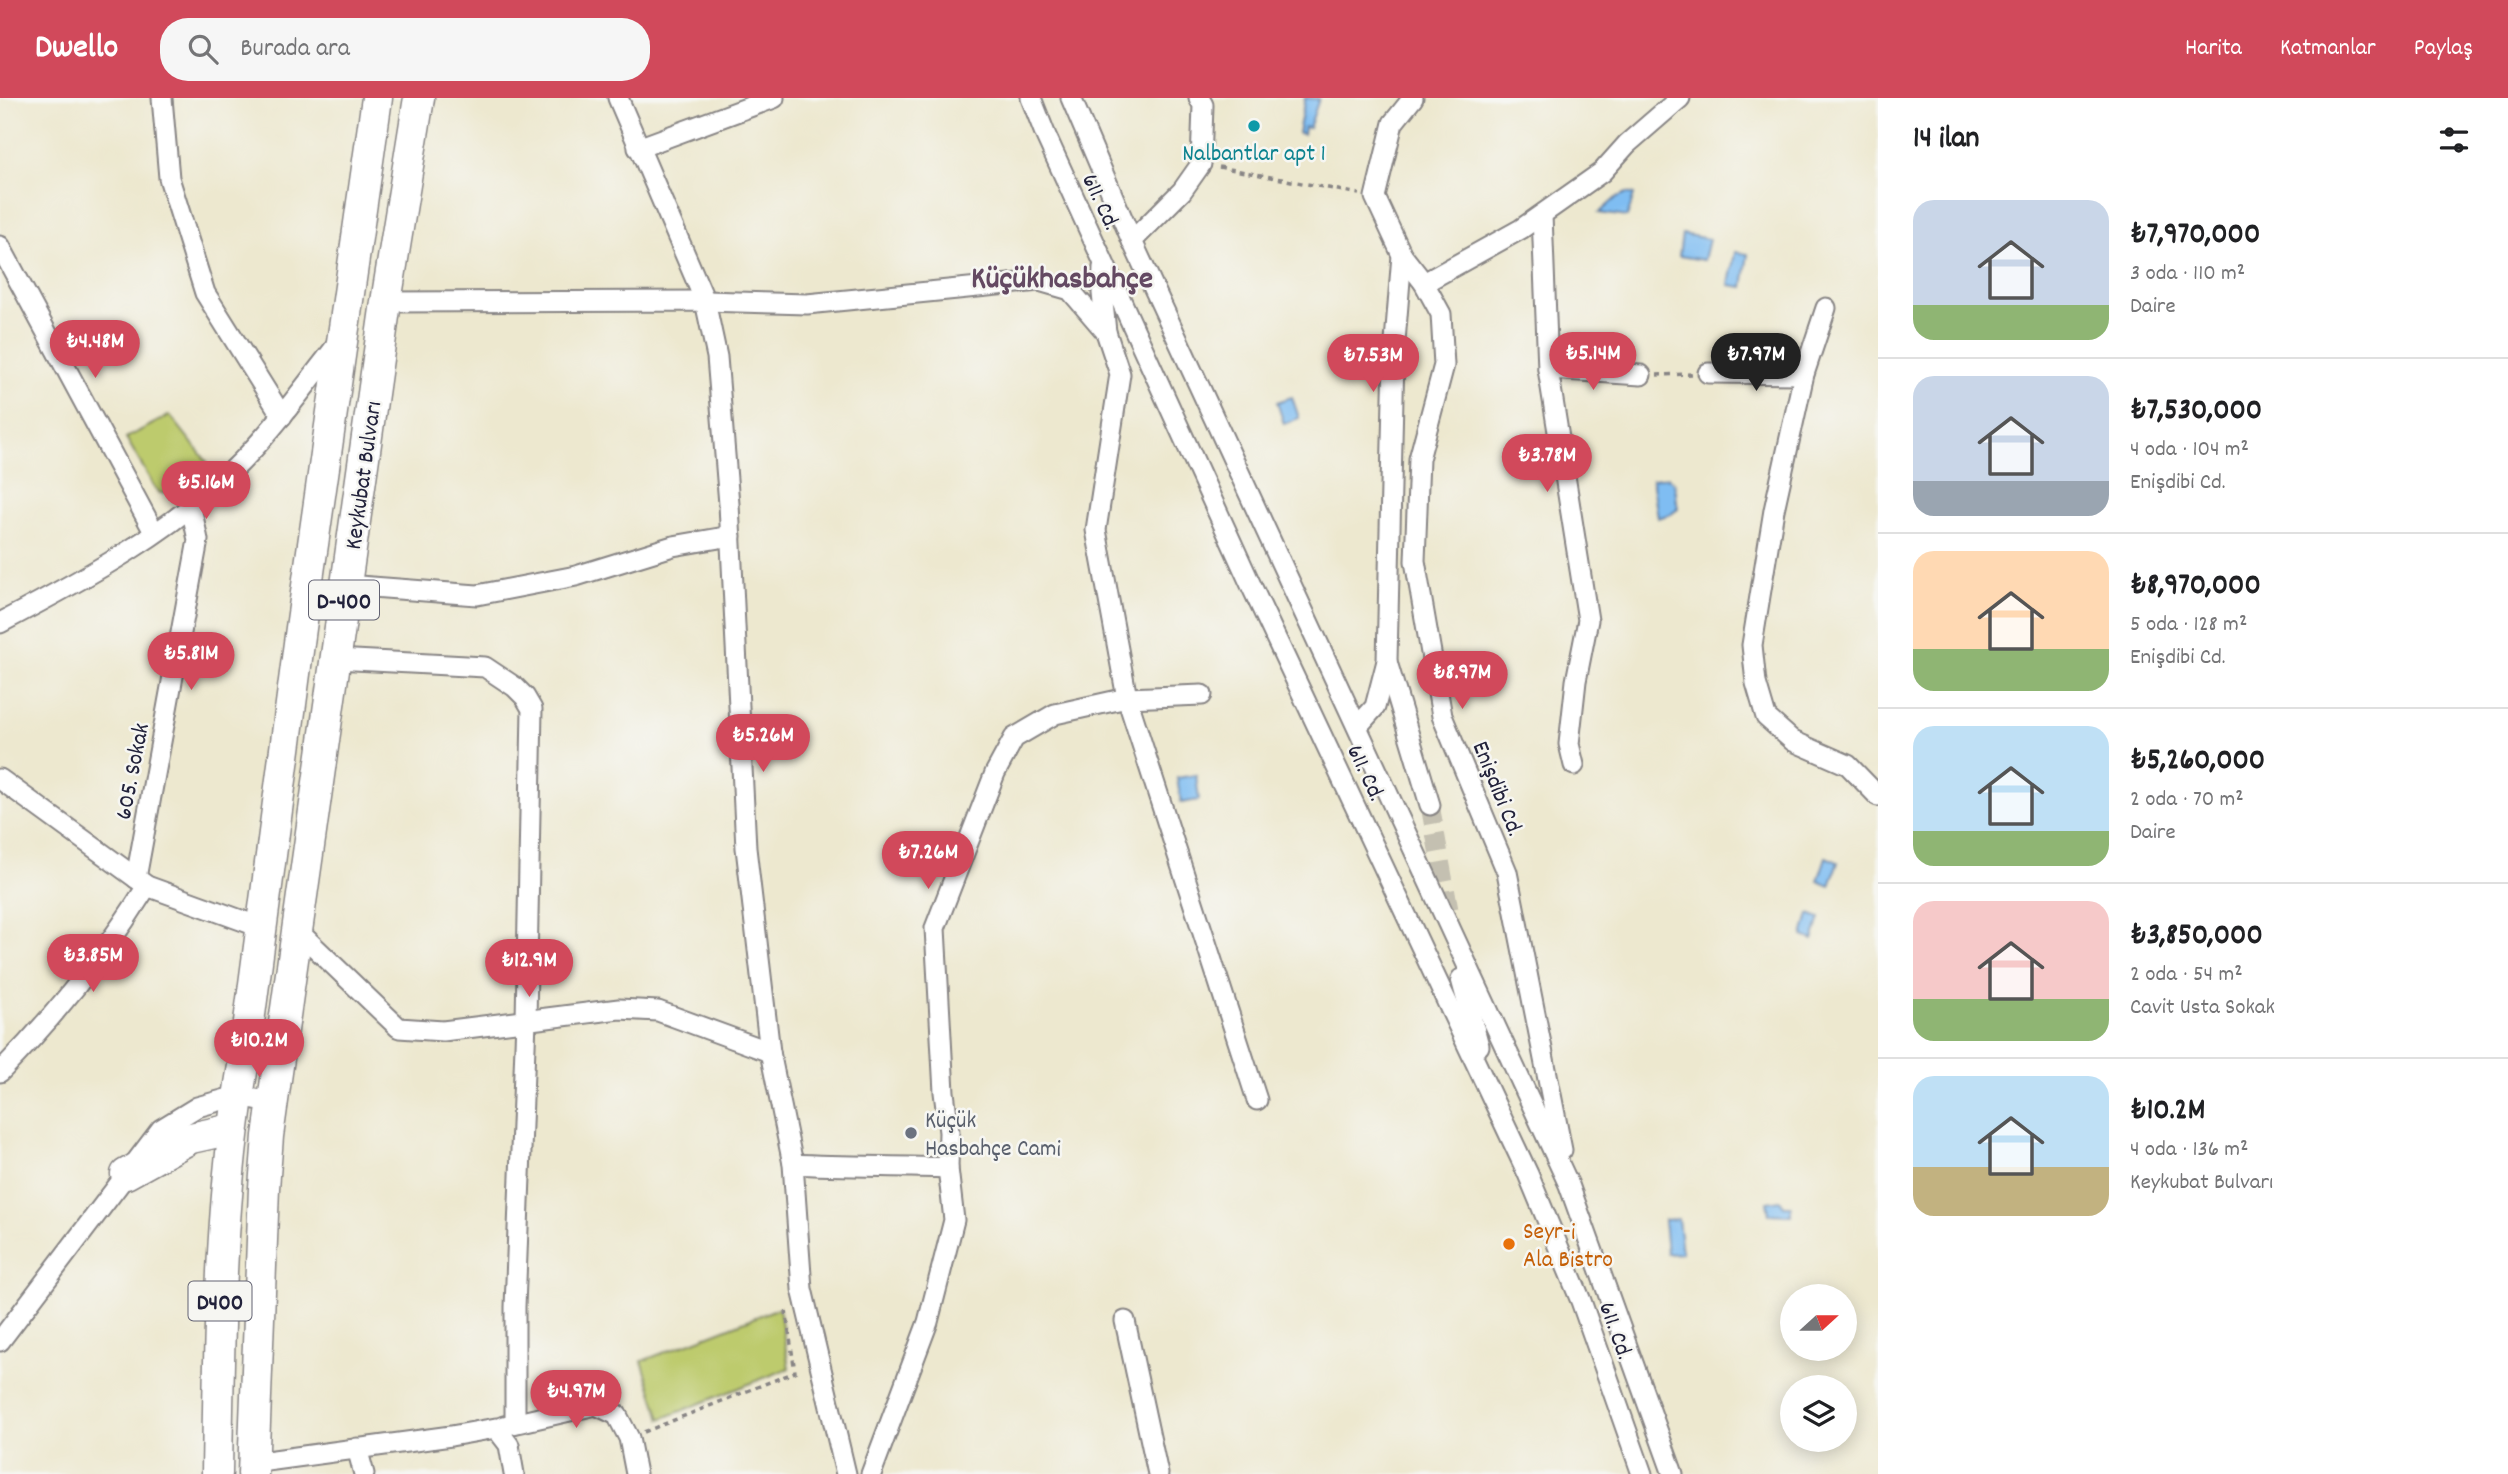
<!DOCTYPE html>
<html lang="tr">
<meta charset="utf-8">
<style>
:root{--surface:#fff;--page:#f6f6f6;--text:#202124;--muted:#757577;--line:#e0e0e0;--accent:#d1495b}
body{margin:0;font-family:Dekko,sans-serif;background:var(--page);color:var(--text);height:100vh;display:flex;flex-direction:column;font-size:26px;white-space:nowrap}
*{box-sizing:border-box;margin:0}
p{font-size:23px;color:var(--muted)}
.icon{flex:none;width:38px;height:38px;fill:none;stroke:currentColor;stroke-width:2;stroke-linecap:round;stroke-linejoin:round}
.map{position:relative;flex:1;overflow:hidden}
.details{display:flex;flex-direction:column;background:var(--surface);width:630px}
.details>*{flex:none}
.needle{width:46px;rotate:69deg}
.fabs{position:absolute;left:1780px;top:1186px;display:grid;gap:14px}
.fabs a{display:grid;place-items:center;width:77px;height:77px;border-radius:50%;background:var(--surface);box-shadow:0 4px 18px #0003;font-size:35px}
.price{position:absolute;translate:-50% -60px;padding:0 16px;border-radius:24px;background:var(--accent);color:#fff;font-size:23px;line-height:46px;filter:drop-shadow(0 2px 4px #0008)}
.price::after{content:'';position:absolute;left:50%;top:42px;width:21px;height:16px;margin-left:-10px;background:inherit;clip-path:polygon(0 0,100% 0,50% 100%)}
.price.active{background:#222;color:#fff}
ul{padding:0;list-style:none}
li{display:flex;align-items:center;gap:21px;height:175px;padding:0 35px}
li+li{border-top:2px solid var(--line)}
li span{display:grid;place-items:center;flex:none;width:196px;height:140px;border-radius:21px;color:#555}
li>.icon{margin-inline-start:auto}
span .icon{width:84px;height:84px;fill:#fffc;stroke-width:1}
li b{font-size:30px}
h2{display:flex;justify-content:space-between;align-items:center;height:84px;padding:0 35px;font-size:30px}
header{display:flex;align-items:center;gap:42px;box-sizing:border-box;height:98px;padding:0 35px;background:var(--accent);color:#fff}
header strong{font-size:33px}
nav{display:flex;gap:38px;margin-inline-start:auto;font-size:24px}
.search{width:490px;height:63px;background:var(--page);display:flex;align-items:center;gap:18px;box-sizing:border-box;padding:0 24px;border-radius:28px;color:var(--muted);font-size:26px}
main{display:flex;flex:1;min-height:0}
.map>svg:first-child{display:block}
.green{fill:#bdcb6d;stroke:#707654;stroke-width:2}
.water{fill:#7fbdf2;stroke:#507096;stroke-width:2}
.lines{fill:none;stroke-linecap:round;stroke-linejoin:round}
.minor-tunnel{stroke:#c4c0b1;stroke-width:19;stroke-dasharray:19 10;stroke-linecap:butt}
.minor-casing{stroke:#888585;stroke-width:23}
.highway-casing{stroke:#888585;stroke-width:33}
.path{stroke:#888585;stroke-width:3.5;stroke-dasharray:5 5;stroke-linecap:butt}
.minor{stroke:#fff;stroke-width:19}
.highway{stroke:#fff;stroke-width:30}
.culture-dot{fill:#0f9aa8;stroke:#f6f6f2;stroke-width:2.5}
.worship-dot{fill:#6b7280;stroke:#f6f6f2;stroke-width:2.5}
.food-dot{fill:#e8710a;stroke:#f6f6f2;stroke-width:2.5}
.labels{text-anchor:middle;stroke-width:5;stroke-linejoin:round;paint-order:stroke}
.shield{fill:#f6f6f2;stroke:#626272;stroke-width:2}
.shield-label{font-size:23px;font-weight:bold;fill:#22223b}
.culture-label{font-size:24px;fill:#0d838f;stroke:#f6f6f2}
.street-label{font-size:24px;fill:#22223b;stroke:#f6f6f2}
.worship-label{font-size:24px;fill:#5b616d;stroke:#f6f6f2;text-anchor:start}
.food-label{font-size:24px;fill:#c56008;stroke:#f6f6f2;text-anchor:start}
.district-label{font-size:32px;font-weight:bold;fill:#644962;stroke:#f6f6f2}
</style>
<header>
<strong>Dwello</strong>
<div class="search"><svg class="icon" aria-label="search" viewBox="0 0 24 24"><circle cx="10" cy="10" r="6"/><path d="M15 15l6 6"/></svg>Burada ara</div>
<nav><a>Harita</a><a>Katmanlar</a><a>Paylaş</a></nav>
</header>
<main>
<div class="map">
<svg width="1878" height="1376" viewBox="0 0 1878 1376">
<rect width="100%" height="100%" fill="#f6f6f2"/>
<filter id="ink" filterUnits="userSpaceOnUse"><feTurbulence type="fractalNoise" baseFrequency=".0143" numOctaves="2"/><feDisplacementMap in="SourceGraphic" scale="14" xChannelSelector="R" yChannelSelector="G"/><feConvolveMatrix kernelMatrix="1 2 1 2 8 2 1 2 1" color-interpolation-filters="sRGB"/></filter>
<filter id="wash" filterUnits="userSpaceOnUse"><feTurbulence type="fractalNoise" baseFrequency=".00686" numOctaves="4" result="noise"/><feDisplacementMap in="SourceGraphic" scale="28" xChannelSelector="R" yChannelSelector="G"/><feGaussianBlur stdDeviation="1.57" result="paint"/><feColorMatrix in="noise" values="0 0 0 0 0 0 0 0 0 0 0 0 0 0 0 0 0 1.4 0 .05"/><feComposite in="paint" operator="in"/></filter>
<g filter="url(#wash)">
<rect width="100%" height="100%" fill="#ede8cf"/>
<!-- green -->
<g class="green">
<path d="M170 317 207 364 165 395H160L155 390 126 340Z"/>
<path d="M779 1210 789 1270 661 1321 642 1263Z"/>
</g>
<!-- water -->
<g class="water">
<path d="M1305 0 1319 1 1309 30 1304 29 1303 36 1298 35Z"/>
<path d="M1627 95 1634 97 1627 119 1599 115 1617 99Z"/>
<path d="M1682 136 1709 141 1704 162 1679 158Z"/>
<path d="M1735 154 1748 156 1743 189 1729 187Z"/>
<path d="M1292 299 1299 320 1284 326 1277 304Z"/>
<path d="M1668 379 1674 385 1678 411 1671 416 1658 420 1652 381Z"/>
<path d="M1196 677 1199 702 1181 705 1177 680Z"/>
<path d="M1826 759 1838 764 1830 788 1818 783Z"/>
<path d="M1809 816 1820 820 1813 842 1803 838Z"/>
<path d="M1780 1102 1784 1108H1791V1117L1769 1116 1767 1104Z"/>
<path d="M1678 1121 1682 1155 1667 1156 1664 1122Z"/>
</g>
</g>
<g filter="url(#ink)">
<g class="lines">
<!-- minor-tunnel -->
<path class="minor-tunnel" d="M1430 707 1451 823"/>
<defs>
<g id="minor">
<path d="M162 0 169 80 205 195 282 318"/>
<path d="M618 0 705 203 717 259 729 406 746 750 770 954 793 1066 802 1191 846 1376"/>
<path d="M1031 0 1046 38 1250 485 1528 1076 1581 1203 1642 1376"/>
<path d="M1071 0 1132 143 1569 1087 1673 1376"/>
<path d="M638 50 774 0"/>
<path d="M1542 117 1548 271 1588 522 1576 583 1569 646 1574 667"/>
<path d="M1132 143 1182 93 1201 66 1203 7 1199 0"/>
<path d="M0 148 154 434"/>
<path d="M1402 157 1424 185 1441 216 1444 267 1419 361 1415 463 1442 618 1507 774 1562 1052"/>
<path d="M1103 169 1102 195 1106 234"/>
<path d="M1424 185 1521 131 1602 74 1627 46 1680 0"/>
<path d="M386 204 705 203 807 206 1039 183 1070 192 1106 234 1120 276 1096 432 1127 600 1257 1002"/>
<path d="M1826 210 1804 276 1774 412 1752 547 1756 585 1766 619 1793 643 1848 667 1878 698"/>
<path d="M1548 271 1641 277"/>
<path d="M1708 275 1804 276"/>
<path d="M346 487 477 497 576 478 673 448 731 438"/>
<path d="M0 525C84 481 176 432 242 363 278 326 308 284 340 243"/>
<path d="M336 561 485 569 515 589 525 599 532 611 526 922 515 1209V1325"/>
<path d="M1387 564 1430 707"/>
<path d="M1358 628 1375 609 1387 563 1394 256 1402 157 1375 99 1393 25 1413 0"/>
<path d="M0 681 147 788 260 829"/>
<path d="M136 780 198 442 191 409"/>
<path d="M297 832 399 930 443 933 619 911 658 913 770 954"/>
<path d="M1461 881 1479 948"/>
<path d="M0 974C55 918 106 854 147 788"/>
<path d="M793 1066C845 1069 896 1068 948 1070L949 1034 944 994 935 830 995 675 1014 640 1055 616 1127 600 1202 597"/>
<path d="M1125 1223 1158 1376"/>
<path d="M0 1243 161 1031 197 1009 237 998 273 1004"/>
<path d="M504 1328 596 1307 617 1317 629 1340 636 1376"/>
<path d="M357 1350 364 1376"/>
<path d="M252 1365 451 1338 496 1330 509 1347 514 1376"/>
<path d="M871 1376 928 1224 954 1122 948 1070"/>
</g>
<g id="highway">
<path d="M126 1076 191 1040 232 1031"/>
<path d="M217 1376C219 1238 220 1099 244 962L301 530 377 0"/>
<path d="M253 1376 264 1090 268 1038 386 204 419 0"/>
</g>
</defs>
<!-- minor casing -->
<use href="#minor" class="minor-casing"/>
<!-- highway casing -->
<use href="#highway" class="highway-casing"/>
<!-- path -->
<g class="path">
<path d="M1219 69 1359 96"/>
<path d="M1657 277 1692 276"/>
<path d="M644 1334 795 1274 786 1213"/>
</g>
<!-- minor -->
<use href="#minor" class="minor"/>
<!-- highway -->
<use href="#highway" class="highway"/>
</g>
</g>
<!-- markers -->
<circle class="culture-dot" cx="1254" cy="28" r="7"/>
<circle class="worship-dot" cx="911" cy="1035" r="7"/>
<circle class="food-dot" cx="1509" cy="1146" r="7"/>
<g class="labels">
<!-- shield labels -->
<g class="shield">
<rect x="309" y="482.5" width="70" height="39" rx="5"/>
<rect x="188.5" y="1183.5" width="63" height="39" rx="5"/>
</g>
<g class="shield-label">
<text x="344" y="510">D-400</text>
<text x="220" y="1211">D400</text>
</g>
<!-- culture labels -->
<g class="culture-label">
<text x="1254" y="62">Nalbantlar apt 1</text>
</g>
<!-- street labels -->
<g class="street-label">
<text transform="translate(1102 103) rotate(65)" y="8">611. Cd.</text>
<text transform="translate(362 377) rotate(-82)" y="8">Keykubat Bulvarı</text>
<text transform="translate(131 673) rotate(-79)" y="8">605. Sokak</text>
<text transform="translate(1367 674) rotate(65)" y="8">611. Cd.</text>
<text transform="translate(1499 690) rotate(68)" y="8">Enişdibi Cd.</text>
<text transform="translate(1617 1232) rotate(70)" y="8">611. Cd.</text>
</g>
<!-- worship labels -->
<g class="worship-label">
<text x="925" y="1029">Küçük<tspan x="925" dy="28">Hasbahçe Cami</tspan></text>
</g>
<!-- food labels -->
<g class="food-label">
<text x="1523" y="1140">Seyr-i<tspan x="1523" dy="28">Ala Bistro</tspan></text>
</g>
<!-- district labels -->
<g class="district-label">
<text x="1062" y="189">Küçükhasbahçe</text>
</g>
</g>
</svg>
<div class="fabs">
<a><svg class="needle" viewBox="-14 -14 28 28"><path d="M0-13l5 13h-10z" fill="#e53935"/><path d="M0 13l5-13h-10z" fill="#757577"/></svg></a>
<a><svg class="icon" aria-label="layers" viewBox="0 0 24 24"><path d="M12 4l9 5-9 5-9-5zM3 14l9 5 9-5"/></svg></a>
</div>
<b class="price" style="left:95px;top:282px">₺4.48M</b>
<b class="price" style="left:1593px;top:294px">₺5.14M</b>
<b class="price active" style="left:1756px;top:295px">₺7.97M</b>
<b class="price" style="left:1373px;top:296px">₺7.53M</b>
<b class="price" style="left:1547px;top:396px">₺3.78M</b>
<b class="price" style="left:206px;top:423px">₺5.16M</b>
<b class="price" style="left:191px;top:594px">₺5.81M</b>
<b class="price" style="left:1462px;top:613px">₺8.97M</b>
<b class="price" style="left:763px;top:676px">₺5.26M</b>
<b class="price" style="left:928px;top:793px">₺7.26M</b>
<b class="price" style="left:93px;top:896px">₺3.85M</b>
<b class="price" style="left:529px;top:901px">₺12.9M</b>
<b class="price" style="left:259px;top:981px">₺10.2M</b>
<b class="price" style="left:576px;top:1332px">₺4.97M</b>
</div>
<section class="details">
<h2>14 ilan<svg class="icon" aria-label="filters" viewBox="0 0 24 24"><path d="M4 7h16M4 17h16"/><circle cx="9" cy="7" r="2"/><circle cx="15" cy="17" r="2"/></svg></h2>
<ul>
<li><span style="background:linear-gradient(#c9d6e8 75%,#8fb573 0)"><svg class="icon" aria-label="home" viewBox="0 0 24 24"><path d="M3 11l9-7 9 7M6 9v11h12V9"/></svg></span><div><b>₺7,970,000</b><p>3 oda · 110 m²</p><p>Daire</p></div></li>
<li><span style="background:linear-gradient(#c9d6e8 75%,#9aa5b1 0)"><svg class="icon" aria-label="home" viewBox="0 0 24 24"><path d="M3 11l9-7 9 7M6 9v11h12V9"/></svg></span><div><b>₺7,530,000</b><p>4 oda · 104 m²</p><p>Enişdibi Cd.</p></div></li>
<li><span style="background:linear-gradient(#ffd9b3 70%,#8fb573 0)"><svg class="icon" aria-label="home" viewBox="0 0 24 24"><path d="M3 11l9-7 9 7M6 9v11h12V9"/></svg></span><div><b>₺8,970,000</b><p>5 oda · 128 m²</p><p>Enişdibi Cd.</p></div></li>
<li><span style="background:linear-gradient(#bfe0f5 75%,#8fb573 0)"><svg class="icon" aria-label="home" viewBox="0 0 24 24"><path d="M3 11l9-7 9 7M6 9v11h12V9"/></svg></span><div><b>₺5,260,000</b><p>2 oda · 70 m²</p><p>Daire</p></div></li>
<li><span style="background:linear-gradient(#f6c9c9 70%,#8fb573 0)"><svg class="icon" aria-label="home" viewBox="0 0 24 24"><path d="M3 11l9-7 9 7M6 9v11h12V9"/></svg></span><div><b>₺3,850,000</b><p>2 oda · 54 m²</p><p>Cavit Usta Sokak</p></div></li>
<li><span style="background:linear-gradient(#bfe0f5 65%,#c2b280 0)"><svg class="icon" aria-label="home" viewBox="0 0 24 24"><path d="M3 11l9-7 9 7M6 9v11h12V9"/></svg></span><div><b>₺10.2M</b><p>4 oda · 136 m²</p><p>Keykubat Bulvarı</p></div></li>
</ul>
</section>
</main>
